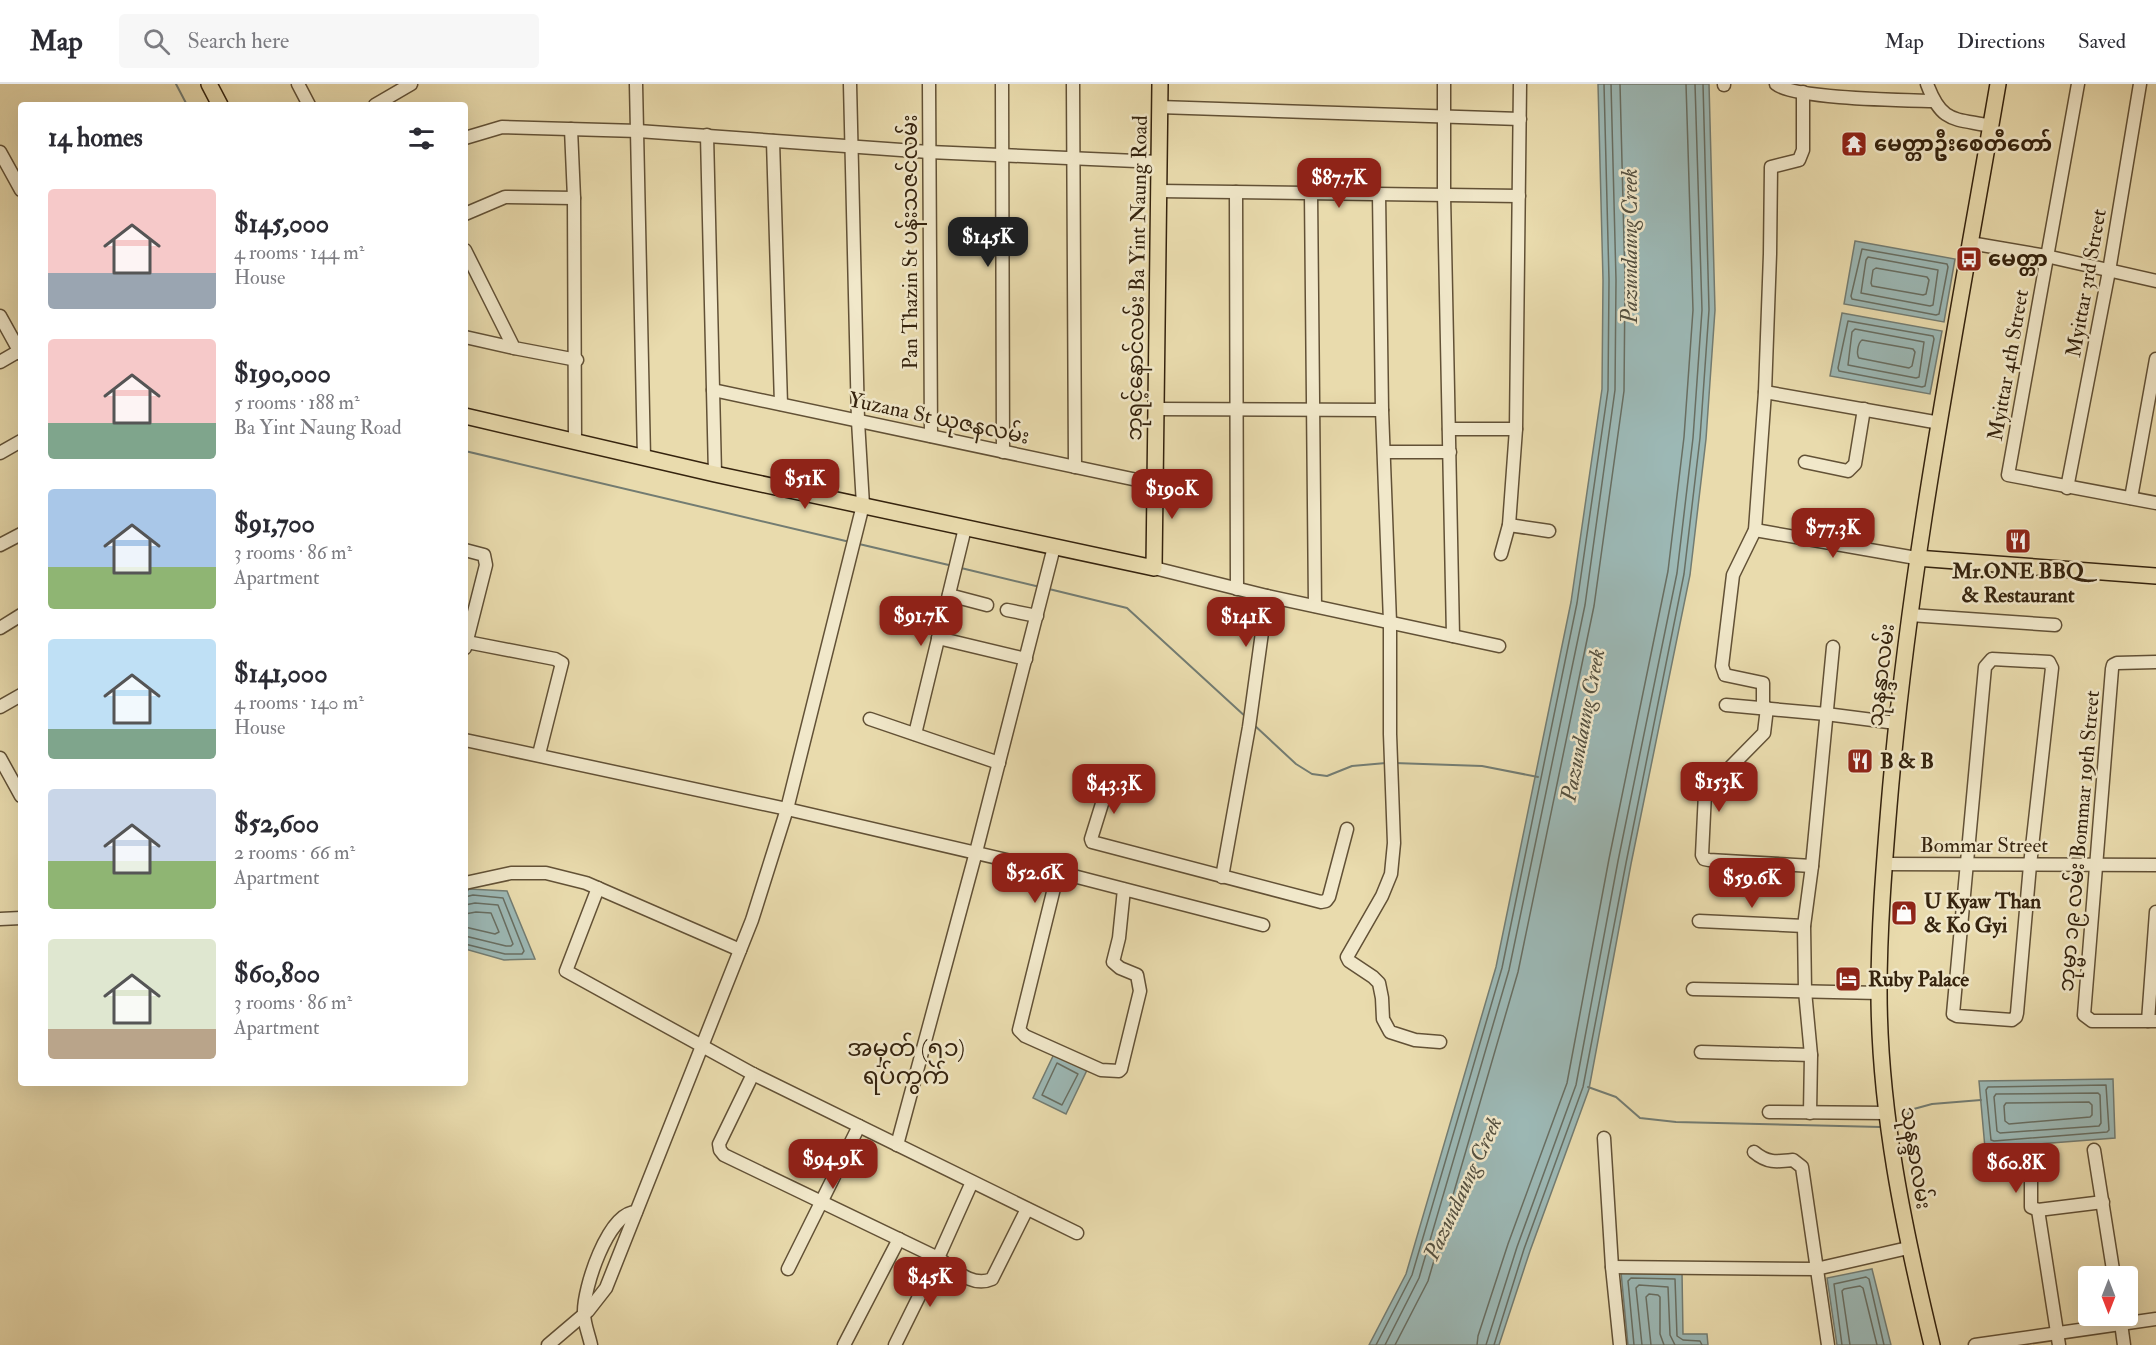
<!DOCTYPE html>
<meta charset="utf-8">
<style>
:root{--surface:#fff;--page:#f7f7f7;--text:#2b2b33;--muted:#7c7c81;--line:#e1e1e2;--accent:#8f2418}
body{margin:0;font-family:"IM FELL Double Pica","Noto Sans Myanmar",serif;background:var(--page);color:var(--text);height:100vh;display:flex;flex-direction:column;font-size:22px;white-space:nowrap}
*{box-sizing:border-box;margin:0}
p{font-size:20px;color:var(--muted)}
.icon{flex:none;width:33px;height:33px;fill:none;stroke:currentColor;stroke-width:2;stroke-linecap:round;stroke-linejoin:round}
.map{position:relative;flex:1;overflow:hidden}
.drawer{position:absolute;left:18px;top:18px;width:450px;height:984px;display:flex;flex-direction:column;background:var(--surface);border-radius:6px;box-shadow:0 6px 24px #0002}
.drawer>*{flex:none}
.needle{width:39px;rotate:180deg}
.controls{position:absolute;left:2078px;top:1182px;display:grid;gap:12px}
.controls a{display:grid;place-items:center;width:60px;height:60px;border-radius:6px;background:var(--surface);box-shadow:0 6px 24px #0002;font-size:30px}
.price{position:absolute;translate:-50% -51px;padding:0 14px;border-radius:12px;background:var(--accent);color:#fff;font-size:20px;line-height:39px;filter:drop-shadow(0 2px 3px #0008)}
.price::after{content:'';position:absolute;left:50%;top:36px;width:18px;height:14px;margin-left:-9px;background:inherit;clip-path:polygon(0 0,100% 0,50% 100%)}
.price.current{background:#222;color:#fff}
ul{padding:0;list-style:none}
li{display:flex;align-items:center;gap:18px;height:150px;padding:0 30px}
li span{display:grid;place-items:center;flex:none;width:168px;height:120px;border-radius:6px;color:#555}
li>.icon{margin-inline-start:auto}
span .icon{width:72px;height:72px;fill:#fffc;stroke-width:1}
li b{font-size:26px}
h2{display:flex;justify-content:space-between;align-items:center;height:72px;padding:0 30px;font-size:26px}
header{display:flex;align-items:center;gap:36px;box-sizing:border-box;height:84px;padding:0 30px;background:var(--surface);border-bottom:2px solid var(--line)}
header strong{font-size:28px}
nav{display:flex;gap:33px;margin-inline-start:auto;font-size:21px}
.search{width:420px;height:54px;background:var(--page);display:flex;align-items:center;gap:15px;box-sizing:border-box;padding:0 21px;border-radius:6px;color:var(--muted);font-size:22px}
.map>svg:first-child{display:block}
.water{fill:#9cb8b5;stroke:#737c72;stroke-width:1.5}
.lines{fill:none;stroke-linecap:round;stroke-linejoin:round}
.shore{stroke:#686e62;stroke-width:1.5}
.stream{stroke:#737c72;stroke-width:2}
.minor-casing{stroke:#625136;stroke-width:15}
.major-casing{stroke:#35230e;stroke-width:18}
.minor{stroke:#f1e8ca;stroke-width:12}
.major{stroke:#e9dbad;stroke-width:15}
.labels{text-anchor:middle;stroke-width:5;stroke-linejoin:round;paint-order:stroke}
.poi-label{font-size:21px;font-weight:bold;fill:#35230e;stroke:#f1e8ca;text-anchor:start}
.street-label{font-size:21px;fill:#35230e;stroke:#f1e8ca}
.water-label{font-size:22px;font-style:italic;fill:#545040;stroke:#f1e8ca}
.quarter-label{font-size:24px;fill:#35230e;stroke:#f1e8ca}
</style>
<header>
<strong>Map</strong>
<div class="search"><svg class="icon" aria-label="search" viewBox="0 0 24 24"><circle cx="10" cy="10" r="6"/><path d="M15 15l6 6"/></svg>Search here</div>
<nav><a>Map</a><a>Directions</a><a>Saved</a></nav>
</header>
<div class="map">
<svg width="2156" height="1261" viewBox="0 0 2156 1261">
<rect width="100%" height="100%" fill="#e9dbad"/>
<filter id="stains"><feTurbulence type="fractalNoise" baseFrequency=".00333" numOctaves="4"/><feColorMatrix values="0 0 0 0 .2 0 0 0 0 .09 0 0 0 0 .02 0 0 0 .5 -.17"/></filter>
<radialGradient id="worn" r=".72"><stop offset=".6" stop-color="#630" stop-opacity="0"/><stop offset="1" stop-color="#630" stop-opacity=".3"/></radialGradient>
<!-- water -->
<g class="water">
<path d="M1598 0H1709L1715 226 1706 355 1690 491 1631 780 1589 1005 1530 1167 1499 1261H1369L1406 1190 1496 883 1571 518 1602 305 1603 196Z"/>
<path d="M1855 157 1955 175 1944 238 1844 220Z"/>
<path d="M1842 229 1942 247 1930 310 1830 292Z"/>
<path d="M469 805 507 807 535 875 504 876 465 865V810Z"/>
<path d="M1054 970 1087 986 1066 1030 1033 1014Z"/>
<path d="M2113 995 2115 1054 1985 1064 1979 997Z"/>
<path d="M1872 1185 1891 1261H1837L1827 1194Z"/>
<path d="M1621 1188H1682L1683 1250H1707L1708 1261H1628Z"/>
</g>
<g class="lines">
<!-- shore -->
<g class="shore">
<path d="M1862 165 1947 180 1948 183 1939 230 1936 231 1852 215 1851 212Z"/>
<path d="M1868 173 1938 186 1933 221 1930 222 1861 209 1866 176Z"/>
<path d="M1876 184 1927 193 1929 196 1926 210 1923 211 1872 202 1871 199 1873 186Z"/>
<path d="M1848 237 1933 252 1934 255 1925 302 1922 303 1839 287 1838 284Z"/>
<path d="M1855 245 1924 258 1919 293 1916 294 1848 281 1852 248Z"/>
<path d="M1862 256 1913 265 1915 268 1912 282 1909 284 1859 274C1856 270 1858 259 1862 256Z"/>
<path d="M465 813 473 811 503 814 524 867 522 870H505L465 860"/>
<path d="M465 821 475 819 498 821 513 860 511 862H506L465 852"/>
<path d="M465 830 476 828 491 829 499 848 495 850 465 843"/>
<path d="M1057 979 1078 990 1062 1021 1042 1011Z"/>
<path d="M2106 1001 2109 1046 2107 1048 1994 1057 1991 1056 1986 1006 1988 1003Z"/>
<path d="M2098 1009 2100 1011 2101 1039 2099 1042 2000 1049 1997 1047 1994 1013 1996 1010Z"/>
<path d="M2089 1018 2092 1021V1031L2090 1033 2009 1040 2005 1037 2004 1022 2006 1019Z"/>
<path d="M1376 1261 1412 1191 1502 884 1577 519 1608 306 1609 196 1604 0"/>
<path d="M1385 1261 1419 1194 1509 886 1585 521 1615 306 1616 196 1611 0"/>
<path d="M1395 1261 1428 1197 1518 888 1594 522 1624 307 1625 196 1620 0"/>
<path d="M1477 1261 1478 1252 1508 1160 1567 999 1609 775 1668 487 1684 353 1693 226 1686 0"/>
<path d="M1486 1261 1517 1163 1576 1001 1618 777 1677 489 1693 354 1702 226 1695 0"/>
<path d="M1494 1261 1524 1165 1583 1003 1626 779 1684 490 1700 354 1709 226 1703 0"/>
<path d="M1634 1261 1628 1197 1631 1194 1675 1195 1677 1252 1683 1256 1700 1257 1702 1261"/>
<path d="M1642 1261 1636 1204 1639 1201 1668 1203 1670 1251 1675 1261"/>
<path d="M1651 1261 1646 1213 1649 1210 1658 1211 1660 1213V1250L1664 1261"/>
<path d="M1842 1261 1834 1200 1866 1193 1869 1195 1884 1261"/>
<path d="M1850 1261 1842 1207 1844 1205 1860 1202 1863 1204 1877 1261"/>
</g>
<!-- stream -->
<g class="stream">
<path d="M176 0 187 21"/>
<path d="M465 367 850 458"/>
<path d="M859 460 953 482"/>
<path d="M961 484 1040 503"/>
<path d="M1049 505 1127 524 1247 634"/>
<path d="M1253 640 1296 680 1312 690 1327 692 1352 682 1386 679"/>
<path d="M1394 679 1482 682 1538 693"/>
<path d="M1588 1003 1616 1013 1640 1034 1676 1038 1881 1043"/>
<path d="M1896 1043H1902L1910 1026 1932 1020 1981 1016"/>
</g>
<defs>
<g id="minor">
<path d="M298 0 309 21"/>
<path d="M636 0 644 374"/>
<path d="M929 0 931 352"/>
<path d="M1002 0 1003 368"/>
<path d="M1073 0 1075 383"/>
<path d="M1444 0V111L1453 552"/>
<path d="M1724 0V1"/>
<path d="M1776 0C1794 15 1904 16 1934 17"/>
<path d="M1927 0C1942 40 1954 34 1991 42"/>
<path d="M2078 0 2008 391 2156 419"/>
<path d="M375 21 411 0"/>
<path d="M1159 23 1520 35"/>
<path d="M571 45 574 114 575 358"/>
<path d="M707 51 715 390"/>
<path d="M465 54 502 43 638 47 929 68 1159 78"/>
<path d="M773 57 781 320"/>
<path d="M0 68 21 106"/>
<path d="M1159 107 1519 112"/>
<path d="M1236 108 1237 505"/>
<path d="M1311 109 1315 522"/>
<path d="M1379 110 1382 326 1390 538V650L1394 759 1391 790 1382 812 1347 873 1349 877 1373 893 1379 899 1382 914 1383 935 1390 948 1415 956 1440 958"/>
<path d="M465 130 505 113 574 114"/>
<path d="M1970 159 2046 172 2156 197"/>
<path d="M465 166 514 264 577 276"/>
<path d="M0 232 21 270"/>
<path d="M465 253 514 264"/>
<path d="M0 278 19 267"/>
<path d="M713 306 1156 400"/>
<path d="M1765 308 1940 339"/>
<path d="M1157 325 1382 326"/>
<path d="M1449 345H1516L1520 0"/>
<path d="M1384 368H1450"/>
<path d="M0 369 21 357"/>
<path d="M1805 378 1848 387 1855 380 1864 325"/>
<path d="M2067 404 2109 187 2140 0"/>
<path d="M2131 414 2156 275"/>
<path d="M1509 441 1549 447"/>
<path d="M1755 446 1916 474"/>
<path d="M0 461 21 450"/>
<path d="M465 466 484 471 486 481 465 564"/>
<path d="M1501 470 1509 441 1516 345"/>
<path d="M1154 484 1267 512 1499 562"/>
<path d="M949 511 987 521"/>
<path d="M1007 526 1037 532"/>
<path d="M1910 531 2055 541"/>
<path d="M0 544 21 531"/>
<path d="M938 554 1026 575"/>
<path d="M467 558 555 575 562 579 539 670"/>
<path d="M1992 575 2049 578 2052 584 2030 781 2017 929 2016 933 2012 936 1957 932 1953 930 1985 583Z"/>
<path d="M2156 578 2117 579 2113 581 2112 585 2084 931 2092 937H2156"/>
<path d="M1726 621 1826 630 1896 639"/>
<path d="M0 623 21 611"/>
<path d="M1763 624V599L1725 591 1722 582 1733 491 1755 446 1765 308 1770 170 1771 83 1799 76 1803 66V8"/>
<path d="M1767 624 1764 649 1705 709 1702 771 1704 775 1709 776 1812 782"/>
<path d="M870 635 999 679"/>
<path d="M915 650 965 444"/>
<path d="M465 656 787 725 1058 788"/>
<path d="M0 674 21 712"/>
<path d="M1105 710 1091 755 1092 758 1321 818 1326 817 1329 813 1347 745"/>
<path d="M1884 780 2156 781"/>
<path d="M1222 793 1249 643 1267 512"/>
<path d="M465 799 511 789H546L586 799 740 866"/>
<path d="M598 804 566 887 753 990 1077 1149"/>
<path d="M1124 805 1119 854 1113 878 1120 884 1137 891 1140 907 1121 985 1119 987 1101 986 1025 952 1019 946 1058 788 1263 841"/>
<path d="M0 835 21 834"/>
<path d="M1699 837 1804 842"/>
<path d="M1693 905 1879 909"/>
<path d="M2148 937 2156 828"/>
<path d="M1701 968 1811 971"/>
<path d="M753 990 719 1060 720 1066 724 1071 938 1174 972 1098"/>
<path d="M1769 1028 1886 1029"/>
<path d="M1810 1029 1811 971 1805 907 1804 842 1812 782 1833 563"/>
<path d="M1604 1054 1612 1183 1620 1261"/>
<path d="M897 1061 976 768 1054 463"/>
<path d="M2094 1066 2114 1192"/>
<path d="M1754 1068C1767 1079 1776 1078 1793 1076L1802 1083 1828 1261"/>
<path d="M2031 1071V1123L2038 1126 2103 1118"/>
<path d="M2038 1126 2059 1261"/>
<path d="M1612 1183 1816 1185 1908 1164"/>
<path d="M788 1185 859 1042"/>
<path d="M2120 1232 2124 1261"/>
<path d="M548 1261 588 1227 606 1204 752 836 787 725 863 421 858 337 850 0"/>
<path d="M591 1261C589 1251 584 1240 584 1229 583 1205 608 1128 636 1128"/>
<path d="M844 1261 899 1155"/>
<path d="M895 1261 938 1174C954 1185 972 1204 992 1195L1027 1125"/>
<path d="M1975 1261 2156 1235"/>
</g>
<g id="major">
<path d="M209 0 220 21"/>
<path d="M465 332 715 390 1154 484 1160 0"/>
<path d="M1916 474 2156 492"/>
<path d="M1932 1261C1904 1145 1879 1027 1879 907 1879 845 1884 783 1889 722 1909 479 1957 240 1998 0"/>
</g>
</defs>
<!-- minor casing -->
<use href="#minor" class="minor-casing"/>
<!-- major casing -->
<use href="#major" class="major-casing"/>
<!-- minor -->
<use href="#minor" class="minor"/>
<!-- major -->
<use href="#major" class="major"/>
</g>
<!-- icons -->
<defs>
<symbol id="temple-square" viewBox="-11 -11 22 22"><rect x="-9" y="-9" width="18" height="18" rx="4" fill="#8f2418" stroke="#f1e8ca"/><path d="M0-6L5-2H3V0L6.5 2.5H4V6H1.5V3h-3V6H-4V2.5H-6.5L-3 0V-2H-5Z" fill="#fff"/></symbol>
<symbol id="bus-square" viewBox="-11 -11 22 22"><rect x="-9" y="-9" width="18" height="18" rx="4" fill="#8f2418" stroke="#f1e8ca"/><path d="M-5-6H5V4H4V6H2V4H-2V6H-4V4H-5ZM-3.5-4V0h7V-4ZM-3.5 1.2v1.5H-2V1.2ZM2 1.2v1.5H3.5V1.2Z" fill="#fff"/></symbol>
<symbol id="restaurant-square" viewBox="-11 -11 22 22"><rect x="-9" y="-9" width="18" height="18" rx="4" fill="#8f2418" stroke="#f1e8ca"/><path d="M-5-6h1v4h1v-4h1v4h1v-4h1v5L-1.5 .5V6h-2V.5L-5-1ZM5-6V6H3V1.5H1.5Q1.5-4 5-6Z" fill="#fff"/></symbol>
<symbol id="shop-square" viewBox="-11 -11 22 22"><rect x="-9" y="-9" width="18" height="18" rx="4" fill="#8f2418" stroke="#f1e8ca"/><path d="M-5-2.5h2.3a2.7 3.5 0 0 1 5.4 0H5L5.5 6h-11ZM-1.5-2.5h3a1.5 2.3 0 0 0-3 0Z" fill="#fff"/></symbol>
<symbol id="hotel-square" viewBox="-11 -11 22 22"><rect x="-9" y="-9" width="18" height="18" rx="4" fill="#8f2418" stroke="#f1e8ca"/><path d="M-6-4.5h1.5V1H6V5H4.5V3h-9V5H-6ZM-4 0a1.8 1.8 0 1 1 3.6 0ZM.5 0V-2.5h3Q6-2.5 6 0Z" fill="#fff"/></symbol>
</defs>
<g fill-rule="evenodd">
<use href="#temple-square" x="1839" y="45" width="30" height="30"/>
<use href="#bus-square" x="1954" y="160" width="30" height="30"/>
<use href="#restaurant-square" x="2003" y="442" width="30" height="30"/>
<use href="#restaurant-square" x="1845" y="662" width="30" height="30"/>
<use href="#shop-square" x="1889" y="814" width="30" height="30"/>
<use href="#hotel-square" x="1833" y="880" width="30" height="30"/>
</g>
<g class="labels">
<!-- poi labels -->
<g class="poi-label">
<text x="1874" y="67">မေတ္တာဦးစေတီတော်</text>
<text x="1988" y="182">မေတ္တာ</text>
<text x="2018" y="494" text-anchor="middle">Mr.ONE BBQ<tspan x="2018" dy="24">&amp; Restaurant</tspan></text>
<text x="1880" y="684">B &amp; B</text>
<text x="1924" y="824">U Kyaw Than<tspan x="1924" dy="24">&amp; Ko Gyi</tspan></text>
<text x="1868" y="902">Ruby Palace</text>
</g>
<!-- street labels -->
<g class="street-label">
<text transform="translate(910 158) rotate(-90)" y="7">Pan Thazin St ပန်းသဇင်လမ်း</text>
<text transform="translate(1137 194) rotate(-89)" y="7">ဘုရင့်နောင်လမ်း Ba Yint Naung Road</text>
<text transform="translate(2086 199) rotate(-80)" y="7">Myittar 3rd Street</text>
<text transform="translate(2008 281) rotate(-80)" y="7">Myittar 4th Street</text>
<text transform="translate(939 334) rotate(12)" y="7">Yuzana St ယုဇနလမ်း</text>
<text transform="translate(1881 591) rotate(-83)" y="7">သုနန္ဒာလမ်း</text>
<text transform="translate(2079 757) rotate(-85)" y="7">ဘုမ္မာ ၁၉ လမ်း Bommar 19th Street</text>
<text x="1984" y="768">Bommar Street</text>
<text transform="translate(1916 1074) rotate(81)" y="7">သုနန္ဒာလမ်း</text>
</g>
<!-- water labels -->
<g class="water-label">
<text transform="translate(1629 162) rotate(-90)" y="8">Pazundaung Creek</text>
<text transform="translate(1582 641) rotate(-79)" y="8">Pazundaung Creek</text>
<text transform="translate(1462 1104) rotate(-65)" y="8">Pazundaung Creek</text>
</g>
<!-- quarter labels -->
<g class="quarter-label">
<text x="906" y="972">အမှတ် (၅၁)<tspan x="906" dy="28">ရပ်ကွက်</tspan></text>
</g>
</g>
<rect width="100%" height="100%" filter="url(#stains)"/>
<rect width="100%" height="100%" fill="url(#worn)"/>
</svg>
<div class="controls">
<a><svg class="needle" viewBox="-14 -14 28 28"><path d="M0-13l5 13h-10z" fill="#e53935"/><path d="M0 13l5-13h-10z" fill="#7c7c81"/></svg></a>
</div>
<b class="price" style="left:1339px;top:125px">$87.7K</b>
<b class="price current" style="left:988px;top:184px">$145K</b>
<b class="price" style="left:805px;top:426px">$51K</b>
<b class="price" style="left:1172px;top:436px">$190K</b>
<b class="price" style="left:1833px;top:475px">$77.3K</b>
<b class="price" style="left:921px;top:563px">$91.7K</b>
<b class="price" style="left:1246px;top:564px">$141K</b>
<b class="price" style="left:1719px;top:729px">$153K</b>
<b class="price" style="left:1114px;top:731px">$43.3K</b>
<b class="price" style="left:1035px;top:820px">$52.6K</b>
<b class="price" style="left:1752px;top:825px">$59.6K</b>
<b class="price" style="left:833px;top:1106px">$94.9K</b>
<b class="price" style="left:2016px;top:1110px">$60.8K</b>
<b class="price" style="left:930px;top:1224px">$45K</b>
<section class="drawer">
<h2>14 homes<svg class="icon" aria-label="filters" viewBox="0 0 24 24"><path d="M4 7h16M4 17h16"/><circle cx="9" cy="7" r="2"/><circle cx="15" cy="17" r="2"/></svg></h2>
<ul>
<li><span style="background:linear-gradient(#f6c9c9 70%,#9aa5b1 0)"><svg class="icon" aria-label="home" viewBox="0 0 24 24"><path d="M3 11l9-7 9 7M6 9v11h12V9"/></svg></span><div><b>$145,000</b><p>4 rooms · 144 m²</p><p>House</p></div></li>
<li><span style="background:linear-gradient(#f6c9c9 70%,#7fa58c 0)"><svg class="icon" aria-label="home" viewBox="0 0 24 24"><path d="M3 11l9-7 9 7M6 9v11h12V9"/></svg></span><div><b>$190,000</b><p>5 rooms · 188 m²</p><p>Ba Yint Naung Road</p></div></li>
<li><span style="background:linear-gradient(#a9c7e8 65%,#8fb573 0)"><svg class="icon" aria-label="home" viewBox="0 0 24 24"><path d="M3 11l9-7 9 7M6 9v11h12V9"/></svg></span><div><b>$91,700</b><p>3 rooms · 86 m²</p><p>Apartment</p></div></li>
<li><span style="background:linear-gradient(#bfe0f5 75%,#7fa58c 0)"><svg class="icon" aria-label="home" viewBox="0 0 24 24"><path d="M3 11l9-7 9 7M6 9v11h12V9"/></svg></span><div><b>$141,000</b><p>4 rooms · 140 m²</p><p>House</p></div></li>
<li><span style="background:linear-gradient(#c9d6e8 60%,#8fb573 0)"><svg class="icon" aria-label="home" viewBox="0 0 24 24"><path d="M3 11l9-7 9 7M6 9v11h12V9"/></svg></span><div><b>$52,600</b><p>2 rooms · 66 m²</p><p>Apartment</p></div></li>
<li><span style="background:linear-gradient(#dfe7d0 75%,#b9a48a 0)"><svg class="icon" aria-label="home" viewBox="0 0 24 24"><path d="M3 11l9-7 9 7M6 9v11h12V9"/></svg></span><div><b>$60,800</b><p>3 rooms · 86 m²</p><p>Apartment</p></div></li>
</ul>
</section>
</div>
